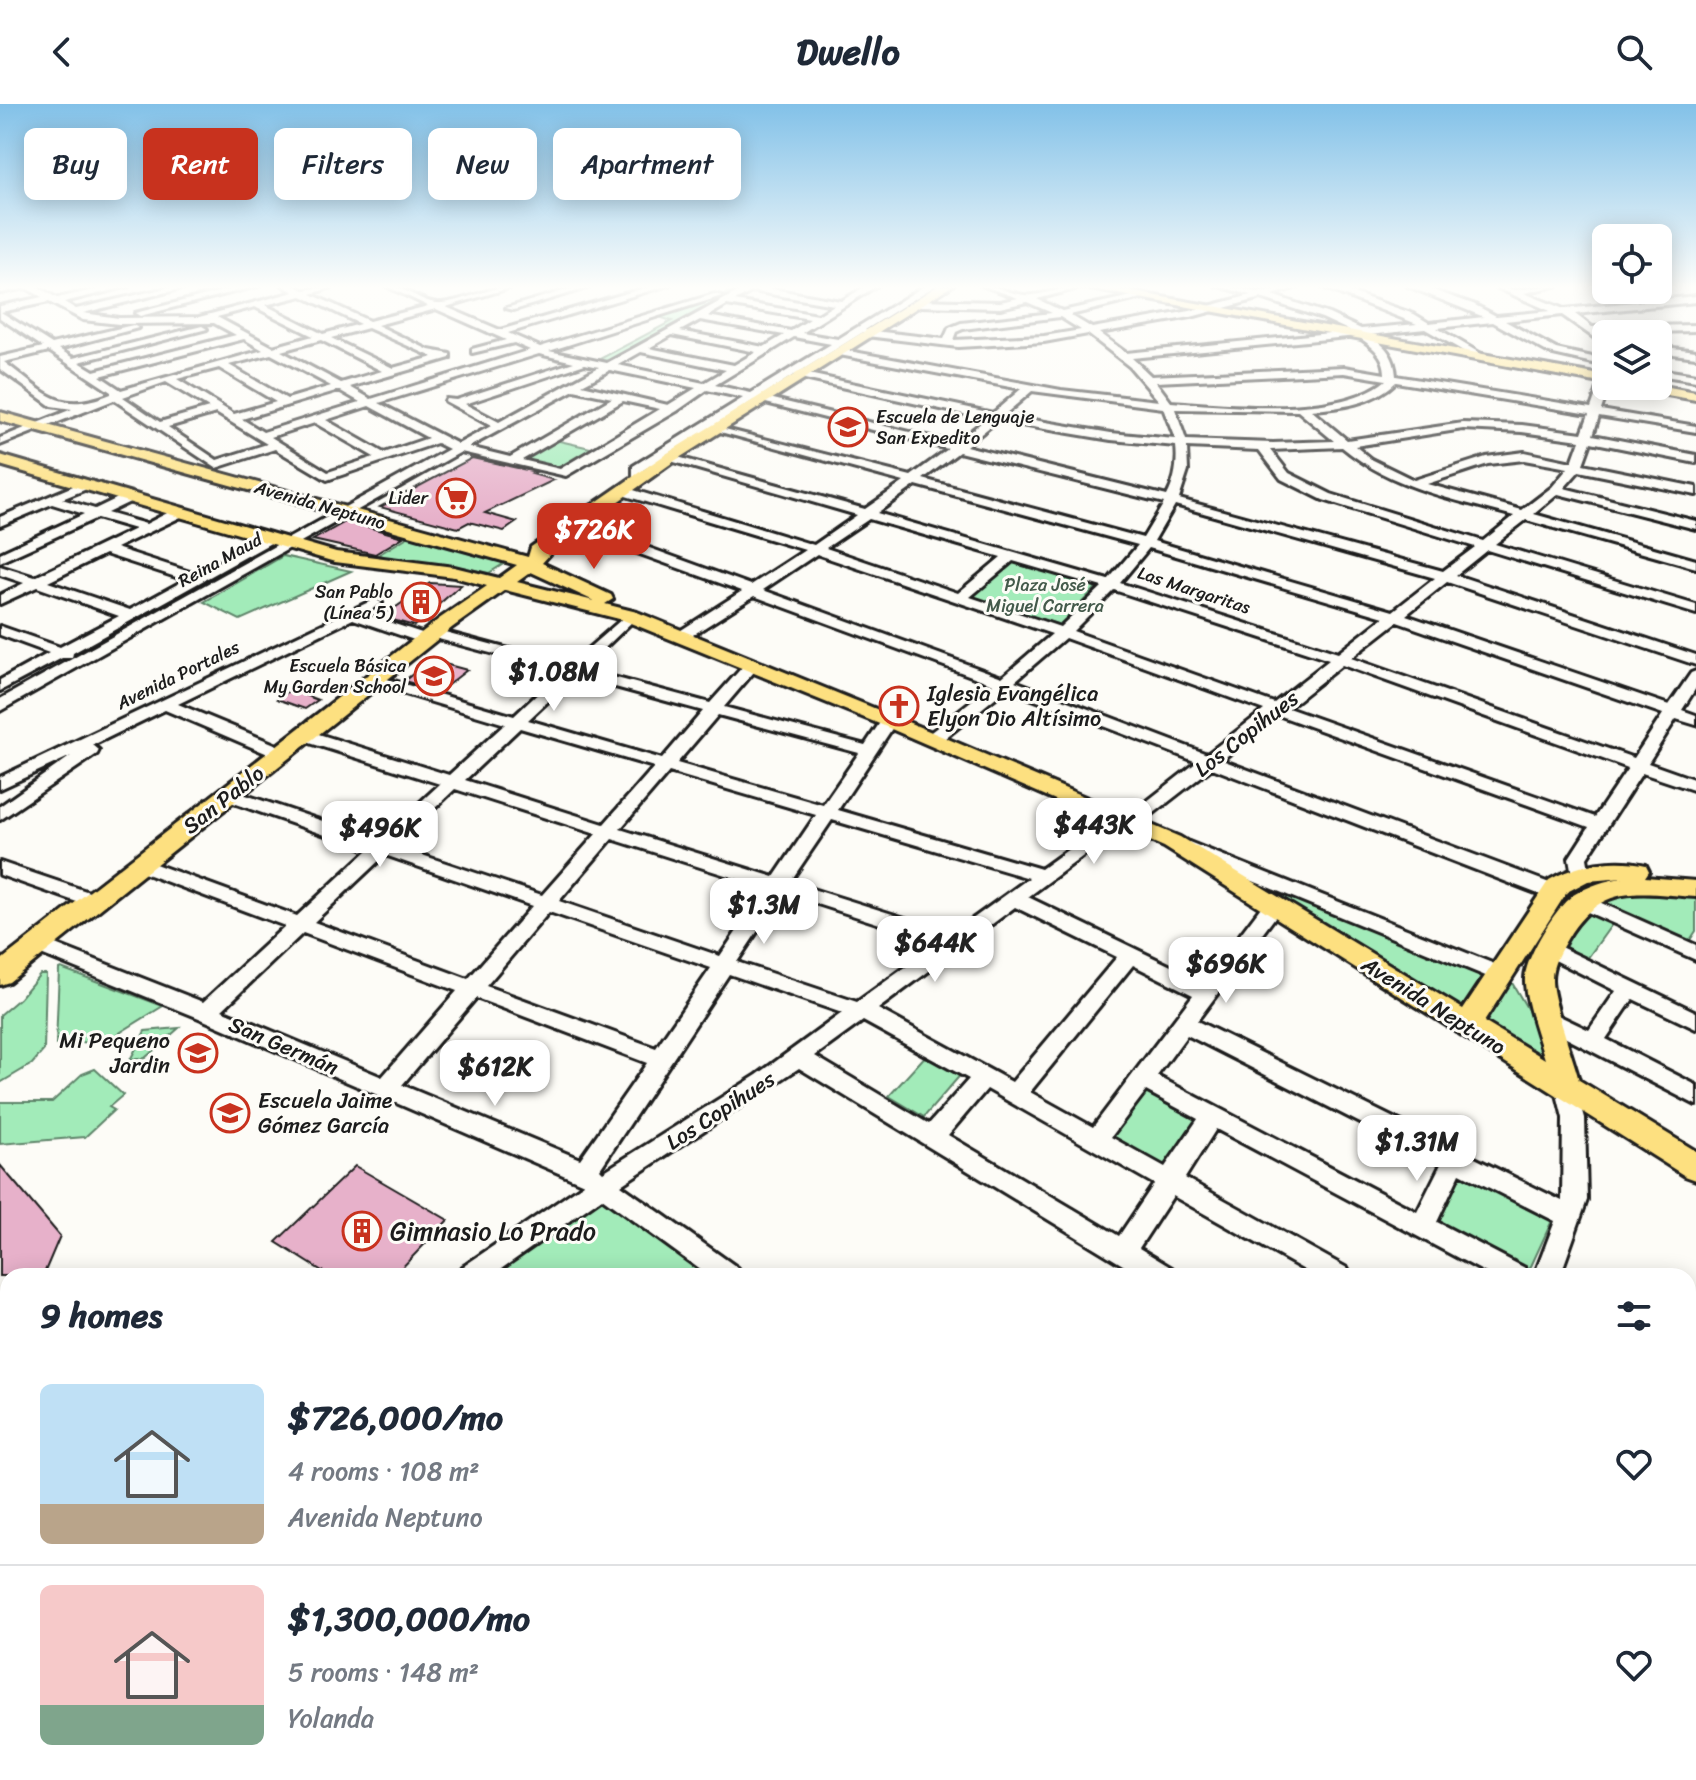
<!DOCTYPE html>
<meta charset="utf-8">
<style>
:root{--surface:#fff;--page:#f6f6f7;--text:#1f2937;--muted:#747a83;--line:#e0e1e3;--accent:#c8321e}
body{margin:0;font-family:Sriracha,sans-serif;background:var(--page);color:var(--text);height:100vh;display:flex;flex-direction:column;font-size:30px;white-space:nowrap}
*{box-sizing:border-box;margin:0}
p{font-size:26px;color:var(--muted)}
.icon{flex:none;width:44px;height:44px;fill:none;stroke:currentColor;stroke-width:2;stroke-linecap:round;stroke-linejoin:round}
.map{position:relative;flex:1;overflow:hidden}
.sheet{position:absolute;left:0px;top:1164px;width:1696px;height:512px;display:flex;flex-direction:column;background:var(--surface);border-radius:24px 24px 0 0;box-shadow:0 4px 20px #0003}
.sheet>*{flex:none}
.banner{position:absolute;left:24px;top:24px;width:800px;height:72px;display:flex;gap:16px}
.tools{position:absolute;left:1592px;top:120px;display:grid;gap:16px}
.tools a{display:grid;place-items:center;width:80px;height:80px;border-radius:12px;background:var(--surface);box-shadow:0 4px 20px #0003;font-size:40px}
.price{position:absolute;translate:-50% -68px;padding:0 18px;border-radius:16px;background:#fff;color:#222;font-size:26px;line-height:52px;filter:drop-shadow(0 2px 4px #0008)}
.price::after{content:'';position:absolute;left:50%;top:48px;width:24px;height:18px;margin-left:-12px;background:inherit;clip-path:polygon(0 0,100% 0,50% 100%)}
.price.on{background:var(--accent);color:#fff}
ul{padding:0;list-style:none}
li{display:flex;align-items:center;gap:24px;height:200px;padding:0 40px}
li+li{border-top:2px solid var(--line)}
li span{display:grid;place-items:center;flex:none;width:224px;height:160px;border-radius:12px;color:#555}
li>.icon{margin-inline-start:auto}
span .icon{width:96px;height:96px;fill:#fffc;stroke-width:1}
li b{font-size:34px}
h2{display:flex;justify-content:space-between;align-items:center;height:96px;padding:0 40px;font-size:34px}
.tag{padding:0 28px;border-radius:12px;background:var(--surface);box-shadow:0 4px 20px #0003;font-size:28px;line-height:72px}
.tag.on{background:var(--accent);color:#fff}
header{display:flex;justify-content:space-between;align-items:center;height:104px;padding:0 40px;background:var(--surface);font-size:36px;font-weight:700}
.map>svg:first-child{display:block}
.green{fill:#a2ebb9;stroke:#5f846a;stroke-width:2}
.building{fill:#e7b1ca;stroke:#1c1c1c;stroke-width:2}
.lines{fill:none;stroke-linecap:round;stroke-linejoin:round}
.minor-casing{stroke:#1c1c1c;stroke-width:6}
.major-casing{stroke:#1c1c1c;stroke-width:6}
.minor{fill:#fdfcf7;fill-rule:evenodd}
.major{fill:#fde080;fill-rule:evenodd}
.labels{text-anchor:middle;stroke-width:6;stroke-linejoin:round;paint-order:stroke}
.far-poi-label{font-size:18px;fill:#1c1c1c;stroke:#fdfcf7;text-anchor:end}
.far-street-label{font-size:18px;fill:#1c1c1c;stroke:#fdfcf7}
.far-park-label{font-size:18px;fill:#445a4b;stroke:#fdfcf7}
.poi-label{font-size:22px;fill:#1c1c1c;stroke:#fdfcf7;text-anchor:start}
.street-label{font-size:22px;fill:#1c1c1c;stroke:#fdfcf7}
.near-poi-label{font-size:26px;fill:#1c1c1c;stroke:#fdfcf7;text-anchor:start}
</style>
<header><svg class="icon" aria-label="back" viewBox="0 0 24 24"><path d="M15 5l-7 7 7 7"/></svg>Dwello<svg class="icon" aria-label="search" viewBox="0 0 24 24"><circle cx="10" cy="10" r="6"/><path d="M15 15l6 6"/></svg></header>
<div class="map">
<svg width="1696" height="1676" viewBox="0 0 1696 1676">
<rect width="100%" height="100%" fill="#fdfcf7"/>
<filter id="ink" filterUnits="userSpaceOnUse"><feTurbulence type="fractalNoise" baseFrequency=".0125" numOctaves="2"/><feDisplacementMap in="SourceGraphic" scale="16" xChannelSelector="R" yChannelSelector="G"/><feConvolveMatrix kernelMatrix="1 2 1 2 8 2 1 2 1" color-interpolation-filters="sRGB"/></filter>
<g filter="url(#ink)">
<!-- green -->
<g class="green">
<path d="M742 181H755L610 259 596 257 672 217 659 213 717 194Z"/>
<path d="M555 336 599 346 562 367 520 356Z"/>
<path d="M411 431 508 457 489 469 456 462 373 454Z"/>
<path d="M283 452 351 467 240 516 204 498Z"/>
<path d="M1013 458 1093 480 1096 484 1060 521 975 494 974 491Z"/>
<path d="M192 479 205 483 82 551 69 546Z"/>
<path d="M1236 769 1487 872 1461 904Z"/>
<path d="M1643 789 1696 793V827L1688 839 1620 809 1587 855 1564 846C1588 795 1588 798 1643 789Z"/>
<path d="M61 864 163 902 108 936 56 941 59 865Z"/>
<path d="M40 870H46L44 946 32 960 0 979V911L20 894Z"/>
<path d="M1508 872 1528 906 1547 958 1483 916Z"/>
<path d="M179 924 145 954 130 956 145 927Z"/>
<path d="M928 949 963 968 924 1013 889 992Z"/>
<path d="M95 965 123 991 109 1003 114 1006 85 1033 0 1040V998H52L82 970Z"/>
<path d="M1145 982 1199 1011 1164 1062 1108 1031Z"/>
<path d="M1459 1061 1555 1110 1527 1171 1432 1119Z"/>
<path d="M604 1096 707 1172H483L591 1097Z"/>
<path d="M8 1546V1668H938L932 1676H0V1553Z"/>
</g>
<!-- building -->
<g class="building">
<path d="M472 354 536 368 532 370 554 376 485 409 517 418 504 427 469 418 458 424 380 403Z"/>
<path d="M347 417 403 433 375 450 313 436Z"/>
<path d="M430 479 461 481 414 522 382 513Z"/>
<path d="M430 556 467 566 440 587 404 577Z"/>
<path d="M291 586 318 596 305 605 277 595Z"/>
<path d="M0 1061 60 1132 43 1172H0Z"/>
<path d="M355 1062 448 1116 394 1172H330L276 1138Z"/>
</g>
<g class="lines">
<defs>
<g id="minor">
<path d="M13 181H34L57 194 117 181 129 182 64 198 76 205 179 181H195L83 209 119 214 199 213 294 188 282 181H293L304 186 339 181 311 190 369 217 428 202 384 181C404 181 419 198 438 199 458 200 493 181 519 181L446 203 500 226 655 181H669L508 229 540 243 714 190 722 192 549 247 607 259 750 181 841 197 868 181H878L802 229 838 235 926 181H936L865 226 944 235 949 224 961 219 1052 209 1027 198 1000 204 919 202 914 199 919 196 1000 198 1018 194 981 181C998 181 1016 193 1032 191 1052 189 1070 181 1090 181L1037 195 1062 207 1141 190 1146 193 1070 211 1092 224 1190 207 1251 191 1215 181C1230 181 1244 187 1260 188 1274 189 1289 181 1304 181L1272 191 1329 210 1361 225 1417 220 1317 181H1330L1414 210 1429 219 1484 213 1405 181H1418L1473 200 1496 212 1550 207 1491 181 1515 186 1559 181 1524 189 1564 205 1696 192V198L1575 210 1592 223 1696 221V227L1599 229 1606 234V242L1562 211 1505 217 1556 245 1606 256V262L1549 249 1493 218 1437 224 1483 251 1484 253 1479 256 1425 225 1369 231C1385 241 1395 252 1396 272L1591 304 1601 276 1606 273V282H1609L1601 306 1696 322V328L1599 312 1593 331 1696 351V359L1591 338 1583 360 1696 383V391L1579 367 1564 384 1696 417V425L1558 390 1534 410 1696 456V464L1526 416 1495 440 1696 501V510L1487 446 1456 471 1696 551V561L1447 478 1406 511 1669 601 1691 569 1696 567V584L1682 606 1696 611V621L1676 615 1648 659 1696 676V687L1642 669 1587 754 1590 771 1581 777 1572 771 1569 754 1589 723 1278 611 1222 656 1560 783 1563 788 1560 793H1546L1212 664 1149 713 1110 732 1028 793 1204 878 1267 795H1281L1284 800 1281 805 1197 917 1562 1097 1563 1014 1555 982 1558 976 1566 973 1574 976 1585 1014 1587 1096 1560 1172H1534L1555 1117 1460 1069 1437 1118 1525 1164 1529 1172H1492L1216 1025 1185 1074 1347 1164 1351 1172H1315L1173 1092 1139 1144 1172 1164 1176 1172H1141L799 964 621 1081 738 1164 742 1172H709L602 1094 491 1172H457L461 1164 584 1080 199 914 31 846 28 841 31 836H45L203 898 285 822 133 765 131 761 133 757H147L297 812 368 746 222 695 219 691 222 687H234L379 736 440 680 297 635 295 631 297 627H309L449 671 505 620 368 579V573H380L514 612 561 568 431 533 430 538H420L353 515 178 600 287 645 289 649 287 653H275L165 606 93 641 99 646 97 650 0 716V702L71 652 0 685V673L375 495 382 499 364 510 428 531 429 526 434 525 569 561 630 508 635 509V515L583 565 710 599 746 559 751 557 759 562 724 603 865 641 883 614H895L897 617 838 706 1041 765 1098 724 1137 705 1197 658 1006 585 939 639H927L925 635 927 631 993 580 754 492 685 536H675V530L742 487 590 432V426H600L751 481 805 446 619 390V384H627L814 441 857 411 667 356V351L643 366 641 380H633V362L743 294 707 286 677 307 566 372 461 348 0 607V595L449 345 437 339 327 376 275 345 216 364 114 296 0 341V334L72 305 51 302 0 265V253L43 243 0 214V202L42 193 26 184 0 189V183ZM753 187 834 201 818 211 735 197ZM302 192 360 220 323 230 265 201ZM1261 194 1322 214 1350 227 1126 249 1099 229 1191 213ZM49 198 83 216 119 220 214 219 236 231 94 267 79 258 207 225 202 222 73 254 59 245 138 224 133 221 52 240 1 208ZM727 201 810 215 791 227 708 212ZM255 203 313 232 273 243 217 213ZM436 205 506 236 472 245V249L514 239 530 246 371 295 350 283 450 254V250L429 246 377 221ZM1060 213 1081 226 1044 232 953 236 956 228 963 225ZM700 216 784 231 764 243 680 227ZM368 224 433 253 393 264 331 234ZM863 228 867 232 958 243 1044 238 1088 230 1130 263 1159 297 1061 286 838 245 834 246V250L1021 285 993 309 799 268ZM672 231 756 248 734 261 649 244ZM1357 232C1372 242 1385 251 1385 270L1344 263 1151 272 1132 254ZM794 233 831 240 751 289 715 281ZM244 235 263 246 121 286 100 272ZM321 236 382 267 341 279 281 247ZM49 247 111 288V290C58 311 46 289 4 258ZM641 248 726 266 704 279 618 261ZM271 250 331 282 287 295 229 261ZM539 250 574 258 456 296 446 295 445 297 491 322 458 340 379 299ZM585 260 599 263 499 318 465 300ZM219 264 276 298 234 310 177 275ZM610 266 696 284 668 301 582 281ZM1344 269 1386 276C1340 315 1228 302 1171 298L1156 278ZM795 270 800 274 986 315 955 339 761 292ZM166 278 209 304 160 318 123 293ZM1396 278 1589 310 1582 329 1522 321 1463 319 1347 336 1311 306C1341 304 1373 300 1396 278ZM339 286 360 298 263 328 242 315ZM574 286 612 294 510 353 469 343ZM1032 287 1163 304 1175 335 1111 329 1004 311ZM754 296 948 345 911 372 713 322ZM623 297 660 305 560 365 522 356ZM369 302 428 334 384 349 326 316ZM1175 305 1298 307 1334 337 1273 339 1186 336ZM216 309 267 340 217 356 168 323ZM997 317 1111 336 1176 342C1178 359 1175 377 1167 392L966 342ZM315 319 374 353 328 368 271 333ZM713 322V326L904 378 865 405 667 350ZM1463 325 1522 328 1580 336 1572 358 1524 348 1486 353 1414 376 1371 355 1355 342ZM1187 343 1259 346 1281 375 1323 396 1475 443 1443 467 1179 395 1188 367ZM1342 343C1391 384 1453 395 1514 412L1483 437 1331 390 1289 369 1271 346ZM959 348 1164 399 1143 434 923 375ZM1524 356 1568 364 1552 383 1522 406 1427 380 1488 360ZM916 381 1138 441 1108 476 877 409ZM1175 401 1435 474 1393 507 1154 437ZM869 415 1001 453 958 489 826 444ZM1149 444 1384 513 1338 549 1120 479ZM817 450 819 451 1052 530 1002 573 763 486ZM1013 457 1102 483 1060 523 970 493ZM1114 486 1329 556 1274 599 1073 527ZM1397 518 1663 610 1634 654 1351 554ZM1065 534 1264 606 1207 650 1015 577ZM1342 561 1628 664 1595 713 1288 604ZM575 572 703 607 662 655 528 616ZM718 611 859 649 823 701 677 659ZM520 624 654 663 604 720 465 676ZM669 668 816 711 774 773 620 725ZM455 685 596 730 542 791 395 742ZM832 716 1029 774 953 829 790 778ZM612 735 766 784 720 852 559 797ZM385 751 532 802 468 875 314 818ZM783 789 939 839 857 898 737 858ZM1015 803 1117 853 1012 978 878 905ZM549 808 711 864 656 944 486 882ZM303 829 457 887 382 973 222 906ZM1133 861 1193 891 1093 1023 1030 988ZM729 870 842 909 757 971 603 1068 600 1065ZM476 894 647 959 580 1055 402 981ZM863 917 969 975 929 1020 815 952ZM1187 931 1441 1060 1417 1108 1157 972ZM987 985 1154 1080 1119 1132 948 1031ZM1146 987 1198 1015 1165 1063 1111 1033Z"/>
<path d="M246 181H261L140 212 135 209Z"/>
<path d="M583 181H597L514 206 506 204Z"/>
<path d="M1658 242 1696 247V253L1658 248Z"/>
<path d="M1658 265 1696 271V277L1658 271Z"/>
<path d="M85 377 91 381 89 384 62 395 95 405 124 391H132V397L107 409 146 420 173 406H183V412L116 444 196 470 264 433 276 436 73 549 72 554H62L0 587V576L49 549 0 531V522L60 543 119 512 37 483 0 500V491L24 479 0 471V462L35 473 135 425 97 414 0 458V449L84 410 52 400 0 422V413ZM105 450 185 476 130 506 48 478Z"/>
<path d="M1189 738 1507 865 1510 870 1507 875H1493L1182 748 1180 744Z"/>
<path d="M0 758 101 792 104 797 94 804 0 771Z"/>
<path d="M1581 790 1696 841V856L1574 802 1571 797 1574 792Z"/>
<path d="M1548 837 1696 908V925L1633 895 1606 935 1696 981V1001L1539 920 1536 914 1539 908 1547 906 1589 926 1616 887 1541 849 1538 844 1541 839Z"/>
<path d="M1696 1317V1361L1689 1364 1688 1320Z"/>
<path d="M1688 1414 1696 1417V1448L1688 1445Z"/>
<path d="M8 1513V1549L0 1552V1517Z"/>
<path d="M1688 1564 1696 1567V1600L1688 1597Z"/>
<path d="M938 1668H975L972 1676H935Z"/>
<path d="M1414 1668H1448L1447 1676H1413Z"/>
<path d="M1452 1668H1498L1501 1676H1455Z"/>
</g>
<g id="major">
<path d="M939 181H953L676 356 560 439 542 459 611 491 613 495 605 500 637 508 896 613 1180 733 1463 905 1549 776C1577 760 1614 753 1646 761L1649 767 1645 773 1696 777V793C1638 789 1601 778 1567 835 1560 847 1552 860 1552 875 1551 894 1573 953 1579 976L1696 1047V1076L1685 1072 1164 743 882 621 623 516 505 486 453 523 9 878 0 881V857L439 515 487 482 454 473 335 458 0 361V351L336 448 454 463 499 474 517 461 0 317V308L528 453 531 443 666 350ZM531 468 594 497 517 478ZM1623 774C1606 776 1589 782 1575 790 1557 800 1525 854 1525 875 1524 894 1539 935 1545 955L1484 918 1567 788 1588 777Z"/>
<path d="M1069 181H1095L1606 272V280Z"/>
<path d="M1658 281 1696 288V296L1638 286 1631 282Z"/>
</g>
</defs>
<!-- minor casing -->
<use href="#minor" class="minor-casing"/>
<!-- major casing -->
<use href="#major" class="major-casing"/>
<!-- minor -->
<use href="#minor" class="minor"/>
<!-- major -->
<use href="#major" class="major"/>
</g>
</g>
<!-- sky -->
<linearGradient id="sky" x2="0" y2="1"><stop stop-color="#82c1e8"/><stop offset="0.44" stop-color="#fefefb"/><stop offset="1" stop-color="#fefefb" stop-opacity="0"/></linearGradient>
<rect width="1696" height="416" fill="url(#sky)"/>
<!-- icons -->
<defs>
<symbol id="school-ring" viewBox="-11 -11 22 22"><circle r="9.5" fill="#fdfcf7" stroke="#c8321e" stroke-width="1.5"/><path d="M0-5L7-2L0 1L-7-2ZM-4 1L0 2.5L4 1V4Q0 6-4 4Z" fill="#c8321e"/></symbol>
<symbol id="supermarket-ring" viewBox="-11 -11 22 22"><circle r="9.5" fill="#fdfcf7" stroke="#c8321e" stroke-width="1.5"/><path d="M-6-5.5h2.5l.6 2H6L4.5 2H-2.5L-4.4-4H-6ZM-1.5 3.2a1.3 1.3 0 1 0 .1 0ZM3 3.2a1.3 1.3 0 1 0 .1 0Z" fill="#c8321e"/></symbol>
<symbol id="building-ring" viewBox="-11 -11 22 22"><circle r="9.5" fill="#fdfcf7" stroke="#c8321e" stroke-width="1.5"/><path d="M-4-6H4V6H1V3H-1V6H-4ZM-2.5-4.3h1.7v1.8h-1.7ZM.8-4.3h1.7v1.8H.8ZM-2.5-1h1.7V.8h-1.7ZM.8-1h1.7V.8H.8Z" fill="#c8321e"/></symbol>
<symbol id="church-ring" viewBox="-11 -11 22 22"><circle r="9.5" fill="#fdfcf7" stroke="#c8321e" stroke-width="1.5"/><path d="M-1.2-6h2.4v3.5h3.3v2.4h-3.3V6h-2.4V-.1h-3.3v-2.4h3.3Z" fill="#c8321e"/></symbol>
</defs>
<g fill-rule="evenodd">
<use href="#school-ring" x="826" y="301" width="44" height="44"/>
<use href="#supermarket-ring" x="434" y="372" width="44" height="44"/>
<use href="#building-ring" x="399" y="476" width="44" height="44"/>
<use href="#school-ring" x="412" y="550" width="44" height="44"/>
<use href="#church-ring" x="877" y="580" width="44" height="44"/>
<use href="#school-ring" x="176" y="927" width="44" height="44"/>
<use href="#school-ring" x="208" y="987" width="44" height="44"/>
<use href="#building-ring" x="340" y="1105" width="44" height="44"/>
</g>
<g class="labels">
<!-- far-poi labels -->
<g class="far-poi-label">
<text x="876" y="319" text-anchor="start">Escuela de Lenguaje<tspan x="876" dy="21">San Expedito</tspan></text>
<text x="428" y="400">Lider</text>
<text x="393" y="494">San Pablo<tspan x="393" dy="21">(Línea 5)</tspan></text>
<text x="406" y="568">Escuela Básica<tspan x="406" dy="21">My Garden School</tspan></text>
</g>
<!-- far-street labels -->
<g class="far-street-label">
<text transform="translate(320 401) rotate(16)" y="6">Avenida Neptuno</text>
<text transform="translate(220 456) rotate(-29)" y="6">Reina Maud</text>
<text transform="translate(1194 486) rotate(18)" y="6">Las Margaritas</text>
<text transform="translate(178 571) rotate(-26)" y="6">Avenida Portales</text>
</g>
<!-- far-park labels -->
<g class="far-park-label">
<text x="1045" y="487">Plaza José<tspan x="1045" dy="21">Miguel Carrera</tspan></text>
</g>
<!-- poi labels -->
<g class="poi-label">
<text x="927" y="597">Iglesia Evangélica<tspan x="927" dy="25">Elyon Dio Altísimo</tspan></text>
<text x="170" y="944" text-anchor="end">Mi Pequeno<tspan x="170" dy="25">Jardin</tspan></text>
<text x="258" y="1004">Escuela Jaime<tspan x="258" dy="25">Gómez García</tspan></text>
</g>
<!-- street labels -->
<g class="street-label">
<text transform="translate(1246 629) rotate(-38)" y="8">Los Copihues</text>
<text transform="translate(223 695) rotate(-38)" y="8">San Pablo</text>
<text transform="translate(1434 901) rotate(32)" y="8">Avenida Neptuno</text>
<text transform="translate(284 941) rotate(23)" y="8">San Germán</text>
<text transform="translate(720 1006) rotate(-33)" y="8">Los Copihues</text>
</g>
<!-- near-poi labels -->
<g class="near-poi-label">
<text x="390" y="1136">Gimnasio Lo Prado</text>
</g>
</g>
</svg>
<div class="tools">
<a><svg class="icon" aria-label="locate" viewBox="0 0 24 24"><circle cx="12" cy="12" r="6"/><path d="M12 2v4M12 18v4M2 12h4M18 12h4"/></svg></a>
<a><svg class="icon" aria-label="layers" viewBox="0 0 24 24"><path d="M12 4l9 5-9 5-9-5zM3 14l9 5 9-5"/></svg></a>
</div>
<b class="price on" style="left:594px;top:467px">$726K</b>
<b class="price" style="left:554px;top:609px">$1.08M</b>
<b class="price" style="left:1094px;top:762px">$443K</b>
<b class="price" style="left:380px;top:765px">$496K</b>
<b class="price" style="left:764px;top:842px">$1.3M</b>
<b class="price" style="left:935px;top:880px">$644K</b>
<b class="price" style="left:1226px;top:901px">$696K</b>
<b class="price" style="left:495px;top:1004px">$612K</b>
<b class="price" style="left:1417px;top:1079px">$1.31M</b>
<div class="banner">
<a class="tag">Buy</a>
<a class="tag on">Rent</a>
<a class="tag">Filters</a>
<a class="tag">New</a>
<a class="tag">Apartment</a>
</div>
<section class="sheet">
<h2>9 homes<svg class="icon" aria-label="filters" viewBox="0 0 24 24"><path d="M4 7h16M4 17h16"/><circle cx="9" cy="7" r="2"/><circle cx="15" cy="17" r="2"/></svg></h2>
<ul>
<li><span style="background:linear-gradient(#bfe0f5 75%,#b9a48a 0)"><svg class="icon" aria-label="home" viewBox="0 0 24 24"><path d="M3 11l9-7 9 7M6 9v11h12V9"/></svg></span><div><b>$726,000/mo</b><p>4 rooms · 108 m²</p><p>Avenida Neptuno</p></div><svg class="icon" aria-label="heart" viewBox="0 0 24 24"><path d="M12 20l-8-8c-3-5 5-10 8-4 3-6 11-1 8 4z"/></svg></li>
<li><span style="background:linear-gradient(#f6c9c9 75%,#7fa58c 0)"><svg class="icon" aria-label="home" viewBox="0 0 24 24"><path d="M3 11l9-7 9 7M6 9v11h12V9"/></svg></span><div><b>$1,300,000/mo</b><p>5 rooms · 148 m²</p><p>Yolanda</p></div><svg class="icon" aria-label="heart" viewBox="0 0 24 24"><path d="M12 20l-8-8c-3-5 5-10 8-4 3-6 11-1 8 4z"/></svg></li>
</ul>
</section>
</div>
